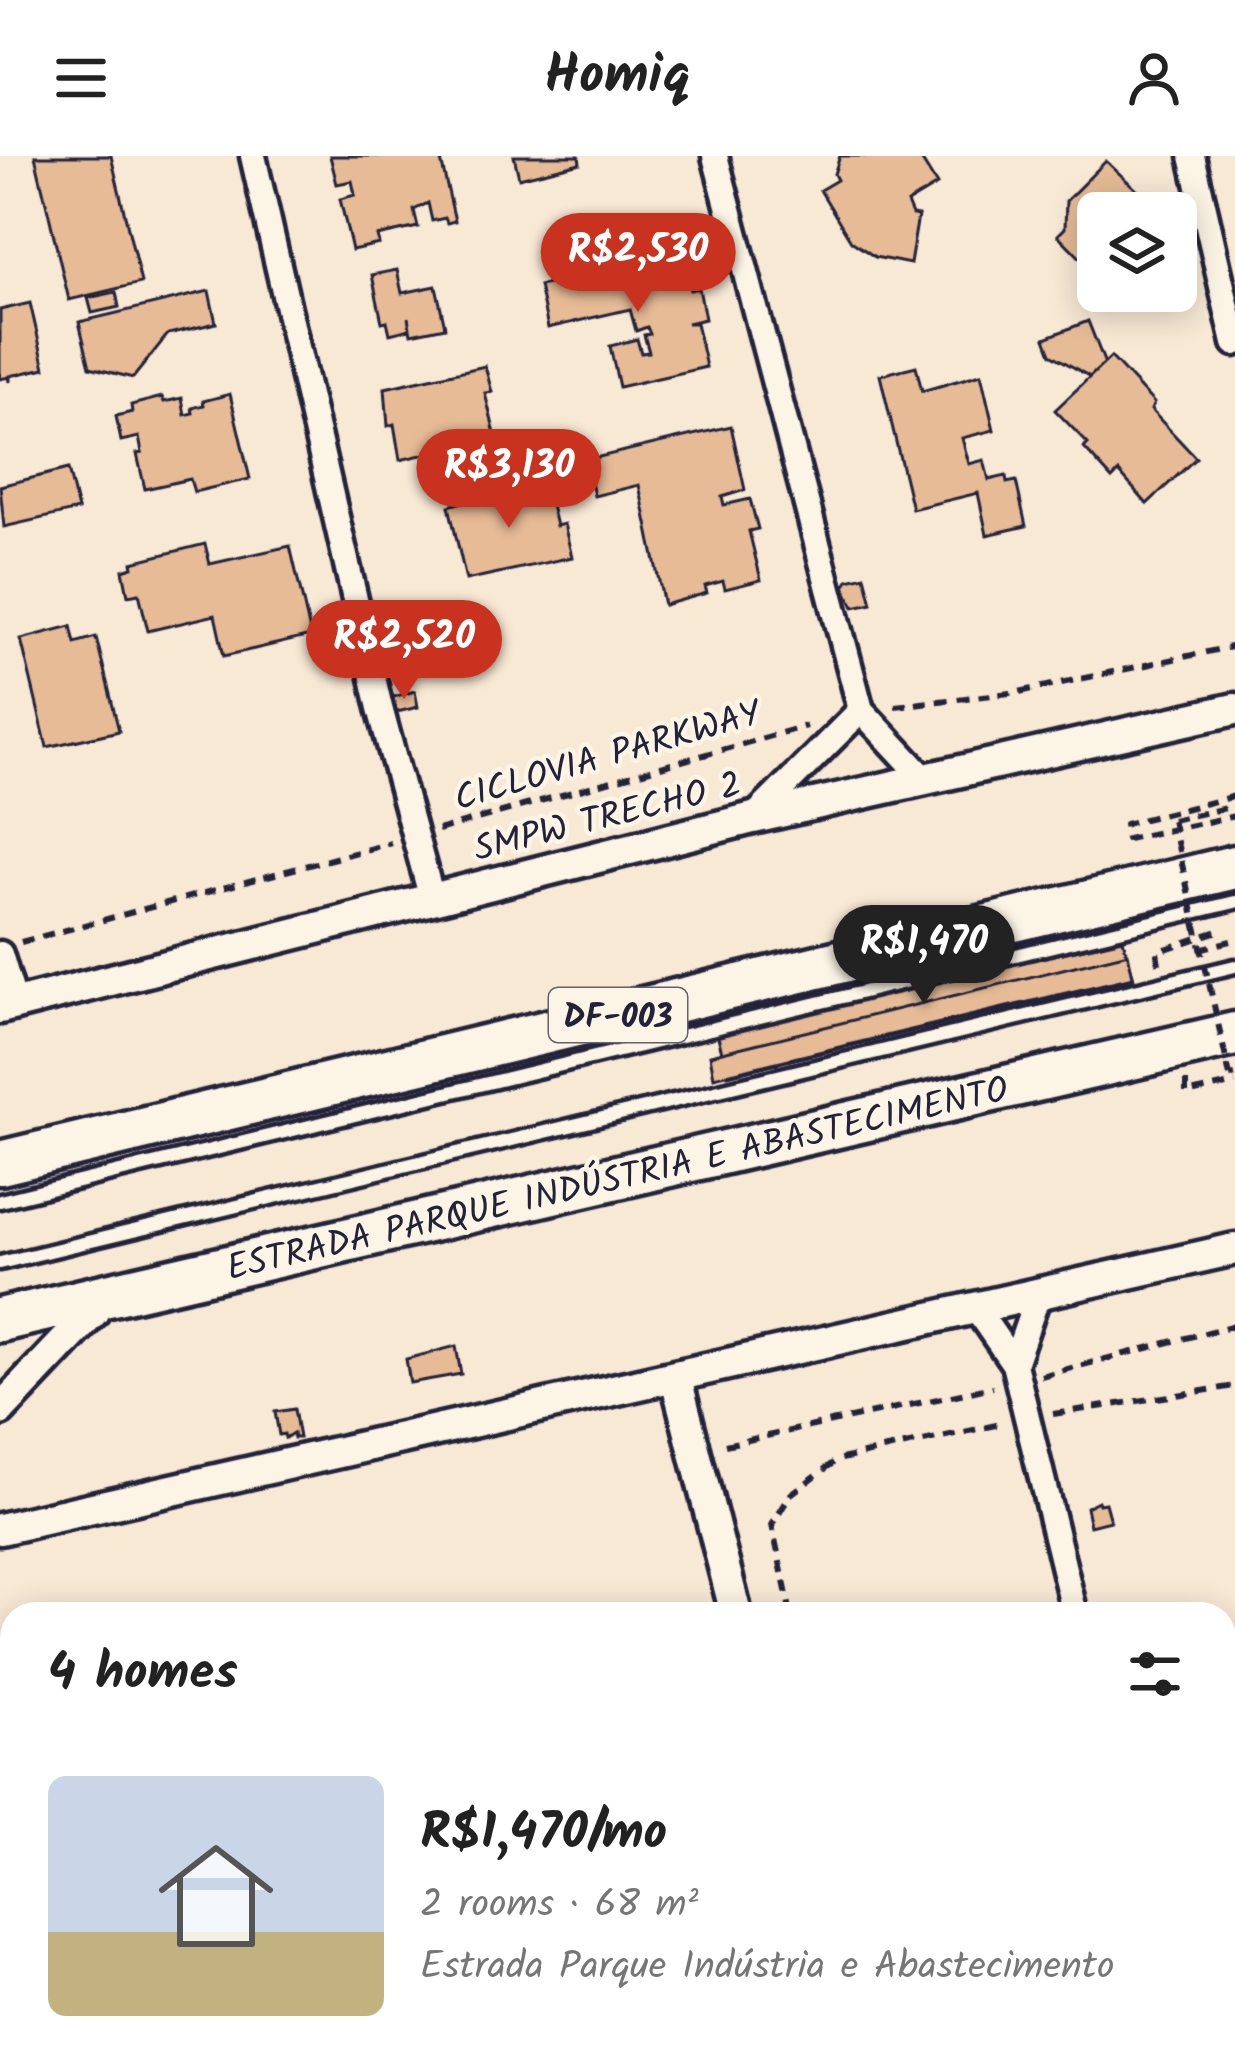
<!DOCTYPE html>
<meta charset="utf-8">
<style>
:root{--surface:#fff;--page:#f6f6f6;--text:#222;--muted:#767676;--accent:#c8321e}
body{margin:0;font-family:Kalam,sans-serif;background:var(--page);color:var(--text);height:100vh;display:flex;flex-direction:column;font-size:45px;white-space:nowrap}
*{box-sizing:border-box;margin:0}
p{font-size:39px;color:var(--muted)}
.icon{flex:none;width:66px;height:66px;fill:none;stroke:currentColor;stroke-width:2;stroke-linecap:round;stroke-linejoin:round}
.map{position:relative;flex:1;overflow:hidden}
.drawer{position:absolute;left:0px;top:1446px;width:1236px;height:468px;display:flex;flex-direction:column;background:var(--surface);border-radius:36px 36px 0 0;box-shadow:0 6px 30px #0003}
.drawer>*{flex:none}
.buttons{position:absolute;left:1077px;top:36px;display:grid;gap:24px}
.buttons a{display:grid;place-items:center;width:120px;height:120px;border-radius:18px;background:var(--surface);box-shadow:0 6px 30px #0003;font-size:60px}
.price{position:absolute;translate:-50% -102px;padding:0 27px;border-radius:42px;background:var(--accent);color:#fff;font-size:39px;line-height:78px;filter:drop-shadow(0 3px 6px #0008)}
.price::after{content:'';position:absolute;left:50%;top:72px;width:36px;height:27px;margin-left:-18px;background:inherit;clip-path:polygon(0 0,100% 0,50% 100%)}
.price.on{background:#222;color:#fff}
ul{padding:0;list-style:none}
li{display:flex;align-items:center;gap:36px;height:300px;padding:0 48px}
li span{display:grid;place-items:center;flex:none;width:336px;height:240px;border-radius:18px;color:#555}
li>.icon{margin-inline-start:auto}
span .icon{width:144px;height:144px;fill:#fffc;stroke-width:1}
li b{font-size:51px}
h2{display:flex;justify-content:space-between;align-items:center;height:144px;padding:0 48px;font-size:51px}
header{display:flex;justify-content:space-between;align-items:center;height:156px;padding:0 48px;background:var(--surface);font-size:54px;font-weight:800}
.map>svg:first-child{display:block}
.grass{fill:#a0dda4;stroke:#618070;stroke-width:3}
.building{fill:#e6bb96;stroke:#22223b;stroke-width:3}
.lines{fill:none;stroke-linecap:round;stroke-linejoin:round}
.service-casing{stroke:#22223b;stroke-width:21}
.minor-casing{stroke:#22223b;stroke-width:33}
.tertiary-casing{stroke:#22223b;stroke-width:39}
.trunk-casing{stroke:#22223b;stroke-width:51}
.path{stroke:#22223b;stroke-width:6;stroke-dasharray:12 9;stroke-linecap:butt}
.service{stroke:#fcf5e5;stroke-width:12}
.minor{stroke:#fcf5e5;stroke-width:24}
.tertiary{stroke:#fcf5e5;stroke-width:30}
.trunk{stroke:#fcf5e5;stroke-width:42}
.path-bridge{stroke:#22223b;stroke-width:6;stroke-dasharray:12 9;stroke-linecap:butt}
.labels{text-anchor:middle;stroke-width:9;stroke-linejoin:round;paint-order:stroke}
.shield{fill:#fcf5e5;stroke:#63616e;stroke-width:3}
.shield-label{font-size:33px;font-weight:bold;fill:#22223b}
.street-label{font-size:36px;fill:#22223b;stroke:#fcf5e5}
</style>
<header><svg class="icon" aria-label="menu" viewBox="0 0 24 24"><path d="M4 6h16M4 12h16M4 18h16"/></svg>Homiq<svg class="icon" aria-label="person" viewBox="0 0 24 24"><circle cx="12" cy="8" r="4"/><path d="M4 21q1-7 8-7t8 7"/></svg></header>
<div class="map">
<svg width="1235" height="1914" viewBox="0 0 1235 1914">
<rect width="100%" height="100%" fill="#f8e9d5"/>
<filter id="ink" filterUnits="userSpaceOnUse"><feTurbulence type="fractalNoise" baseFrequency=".00833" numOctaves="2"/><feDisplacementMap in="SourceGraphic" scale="24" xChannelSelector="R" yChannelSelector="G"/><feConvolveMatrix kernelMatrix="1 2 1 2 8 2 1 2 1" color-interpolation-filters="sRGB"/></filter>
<g filter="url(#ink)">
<!-- grass -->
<path class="grass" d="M0 1686 12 1695V1902H279L295 1914H0Z"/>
<!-- building -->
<g class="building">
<path d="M35 0H111L141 127 69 144Z"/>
<path d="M330 0H440L455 65 447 67 445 62 432 65 428 47 414 54 418 71 377 80 379 88 352 94 340 43 355 39 352 25 337 28Z"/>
<path d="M514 0H579L580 7 519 22Z"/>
<path d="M840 0H919L937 29 907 47 912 59 918 60 910 108 875 101 851 85 820 34 837 24 834 18Z"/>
<path d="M1106 5 1140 37 1127 50 1137 51V57H1098V120L1058 79 1065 72 1066 45Z"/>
<path d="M680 98 690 134 699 132 705 163 687 167H696L706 211 619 231 610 190 637 183 641 197 649 196 644 179 650 178 647 171 636 175 630 153 548 172 539 130Z"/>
<path d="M397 114 402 137 436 130 445 171 411 178 408 161 410 173 390 178 387 165 382 166 372 119Z"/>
<path d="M209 135 216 167 168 178 133 222 90 211 79 166Z"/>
<path d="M116 136 119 151 92 157 88 142Z"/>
<path d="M30 147 45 212 10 220V226L9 221 0 223V154Z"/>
<path d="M1088 165 1105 208 1090 221 1051 198 1045 182Z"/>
<path d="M1111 201 1154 247 1151 254 1196 302 1147 348 1119 316 1112 323 1084 292 1088 288 1055 254Z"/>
<path d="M485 210 492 236 485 237 496 282 400 304 394 268 388 270 385 232Z"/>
<path d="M916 210 922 235 981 218 994 274 962 282 969 308 984 304 989 324 1006 320 1007 327 1016 325 1026 370 987 379 978 337 912 353 880 219Z"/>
<path d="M230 238 250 323 194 336 190 323 145 333 137 298 142 297 139 281 121 285 116 260 132 256 131 249 162 241 164 246 182 242 185 259 193 257 192 252 204 249 203 245Z"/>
<path d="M731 270 745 334 722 341 724 349 750 343 758 373 749 375 761 424 725 433 723 425 705 430 707 437 664 449 639 329 594 340 586 304Z"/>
<path d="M68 313 78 354 4 371 0 330Z"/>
<path d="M544 321 556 370 564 368 572 401 466 424 449 350Z"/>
<path d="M205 388 210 408 290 390 311 480 224 500 215 459 148 475 139 437 128 439 123 414 133 411 132 406Z"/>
<path d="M865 420 872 447 854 451 844 430 848 424Z"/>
<path d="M71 470 75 487 96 481 119 575 47 591 21 483Z"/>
<path d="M415 535 418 551 393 557 390 542Z"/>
<path d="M1123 783 1134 823 728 919 717 877Z"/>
<path d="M1128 797 1133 821 714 921 710 899Z"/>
<path d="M456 1190 461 1218 410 1227 406 1203Z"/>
<path d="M294 1253 299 1282H294L293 1277 285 1282 284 1278 279 1279 275 1256Z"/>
<path d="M1098 1345 1099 1348 1105 1347 1110 1365 1090 1370 1086 1351Z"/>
<path d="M1235 1513V1585L1229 1586 1224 1564V1516Z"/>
</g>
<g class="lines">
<defs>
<g id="service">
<path d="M0 1045 1235 746"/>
<path d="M0 1107 1235 810"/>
</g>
<g id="minor">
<path d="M253 0 380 552 432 743"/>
<path d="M715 0 861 554 925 623"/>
<path d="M1192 0 1235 187"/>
<path d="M753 662 861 554"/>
<path d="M0 798 15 848"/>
<path d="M976 1153 1014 1208 1075 1458"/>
<path d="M1014 1208 1038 1139"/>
<path d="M1160 1902 1163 1914"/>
<path d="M1205 1902 1207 1914"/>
</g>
<g id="tertiary">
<path d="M0 852 753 662 1235 553"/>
<path d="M676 1222 736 1458"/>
<path d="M0 1254 93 1156"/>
<path d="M0 1373 1235 1093"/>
<path d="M848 1902 851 1914"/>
</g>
<g id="trunk">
<path d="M0 1007 1235 711"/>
<path d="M0 1164 1235 878"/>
</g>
</defs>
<!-- service casing -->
<use href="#service" class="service-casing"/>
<!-- minor casing -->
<use href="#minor" class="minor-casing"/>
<!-- tertiary casing -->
<use href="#tertiary" class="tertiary-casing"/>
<!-- trunk casing -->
<use href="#trunk" class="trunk-casing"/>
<!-- path -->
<g class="path">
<path d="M895 550 1019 536 1235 490"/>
<path d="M1235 640 1125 668 1127 683 1235 660"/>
<path d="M1172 664 1235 650"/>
<path d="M438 674 806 570"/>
<path d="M21 786 391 687"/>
<path d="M1199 793 1235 784"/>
<path d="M1159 808 1157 796 1218 775"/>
<path d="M1230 920 1235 919"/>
<path d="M1186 925V938L1235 927"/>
<path d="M1041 1220 1235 1169"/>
<path d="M1053 1258 1235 1230"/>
<path d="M725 1289 993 1231"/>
<path d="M791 1458 772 1369 791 1338 837 1304 1005 1267"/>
<path d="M888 1902 891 1914"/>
</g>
<!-- service -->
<use href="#service" class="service"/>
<!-- minor -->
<use href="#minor" class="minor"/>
<!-- tertiary -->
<use href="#tertiary" class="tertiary"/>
<!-- trunk -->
<use href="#trunk" class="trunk"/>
<!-- path-bridge -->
<path class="path-bridge" d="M1172 664 1230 920"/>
</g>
</g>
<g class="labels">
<!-- shield labels -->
<rect class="shield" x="549" y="832" width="138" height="54" rx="9"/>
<g class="shield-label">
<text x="618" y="871">DF-003</text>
</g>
<!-- street labels -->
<g class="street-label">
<text transform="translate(607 598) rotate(-16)" y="13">CICLOVIA PARKWAY</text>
<text transform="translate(607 659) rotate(-14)" y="13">SMPW TRECHO 2</text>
<text transform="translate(617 1021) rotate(-13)" y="13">ESTRADA PARQUE INDÚSTRIA E ABASTECIMENTO</text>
</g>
</g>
</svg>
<div class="buttons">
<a><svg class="icon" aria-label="layers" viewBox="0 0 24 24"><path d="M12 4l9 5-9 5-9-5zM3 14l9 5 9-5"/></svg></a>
</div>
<b class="price" style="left:638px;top:159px">R$2,530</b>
<b class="price" style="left:509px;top:375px">R$3,130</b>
<b class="price" style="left:404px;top:546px">R$2,520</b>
<b class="price on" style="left:924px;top:851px">R$1,470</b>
<section class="drawer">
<h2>4 homes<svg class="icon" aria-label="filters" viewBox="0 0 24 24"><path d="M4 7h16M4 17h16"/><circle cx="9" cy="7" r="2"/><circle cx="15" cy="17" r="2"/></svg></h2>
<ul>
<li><span style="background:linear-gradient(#c9d6e8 65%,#c2b280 0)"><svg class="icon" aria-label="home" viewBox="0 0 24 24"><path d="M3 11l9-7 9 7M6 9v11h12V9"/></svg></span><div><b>R$1,470/mo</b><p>2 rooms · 68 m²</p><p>Estrada Parque Indústria e Abastecimento</p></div></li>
</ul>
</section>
</div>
